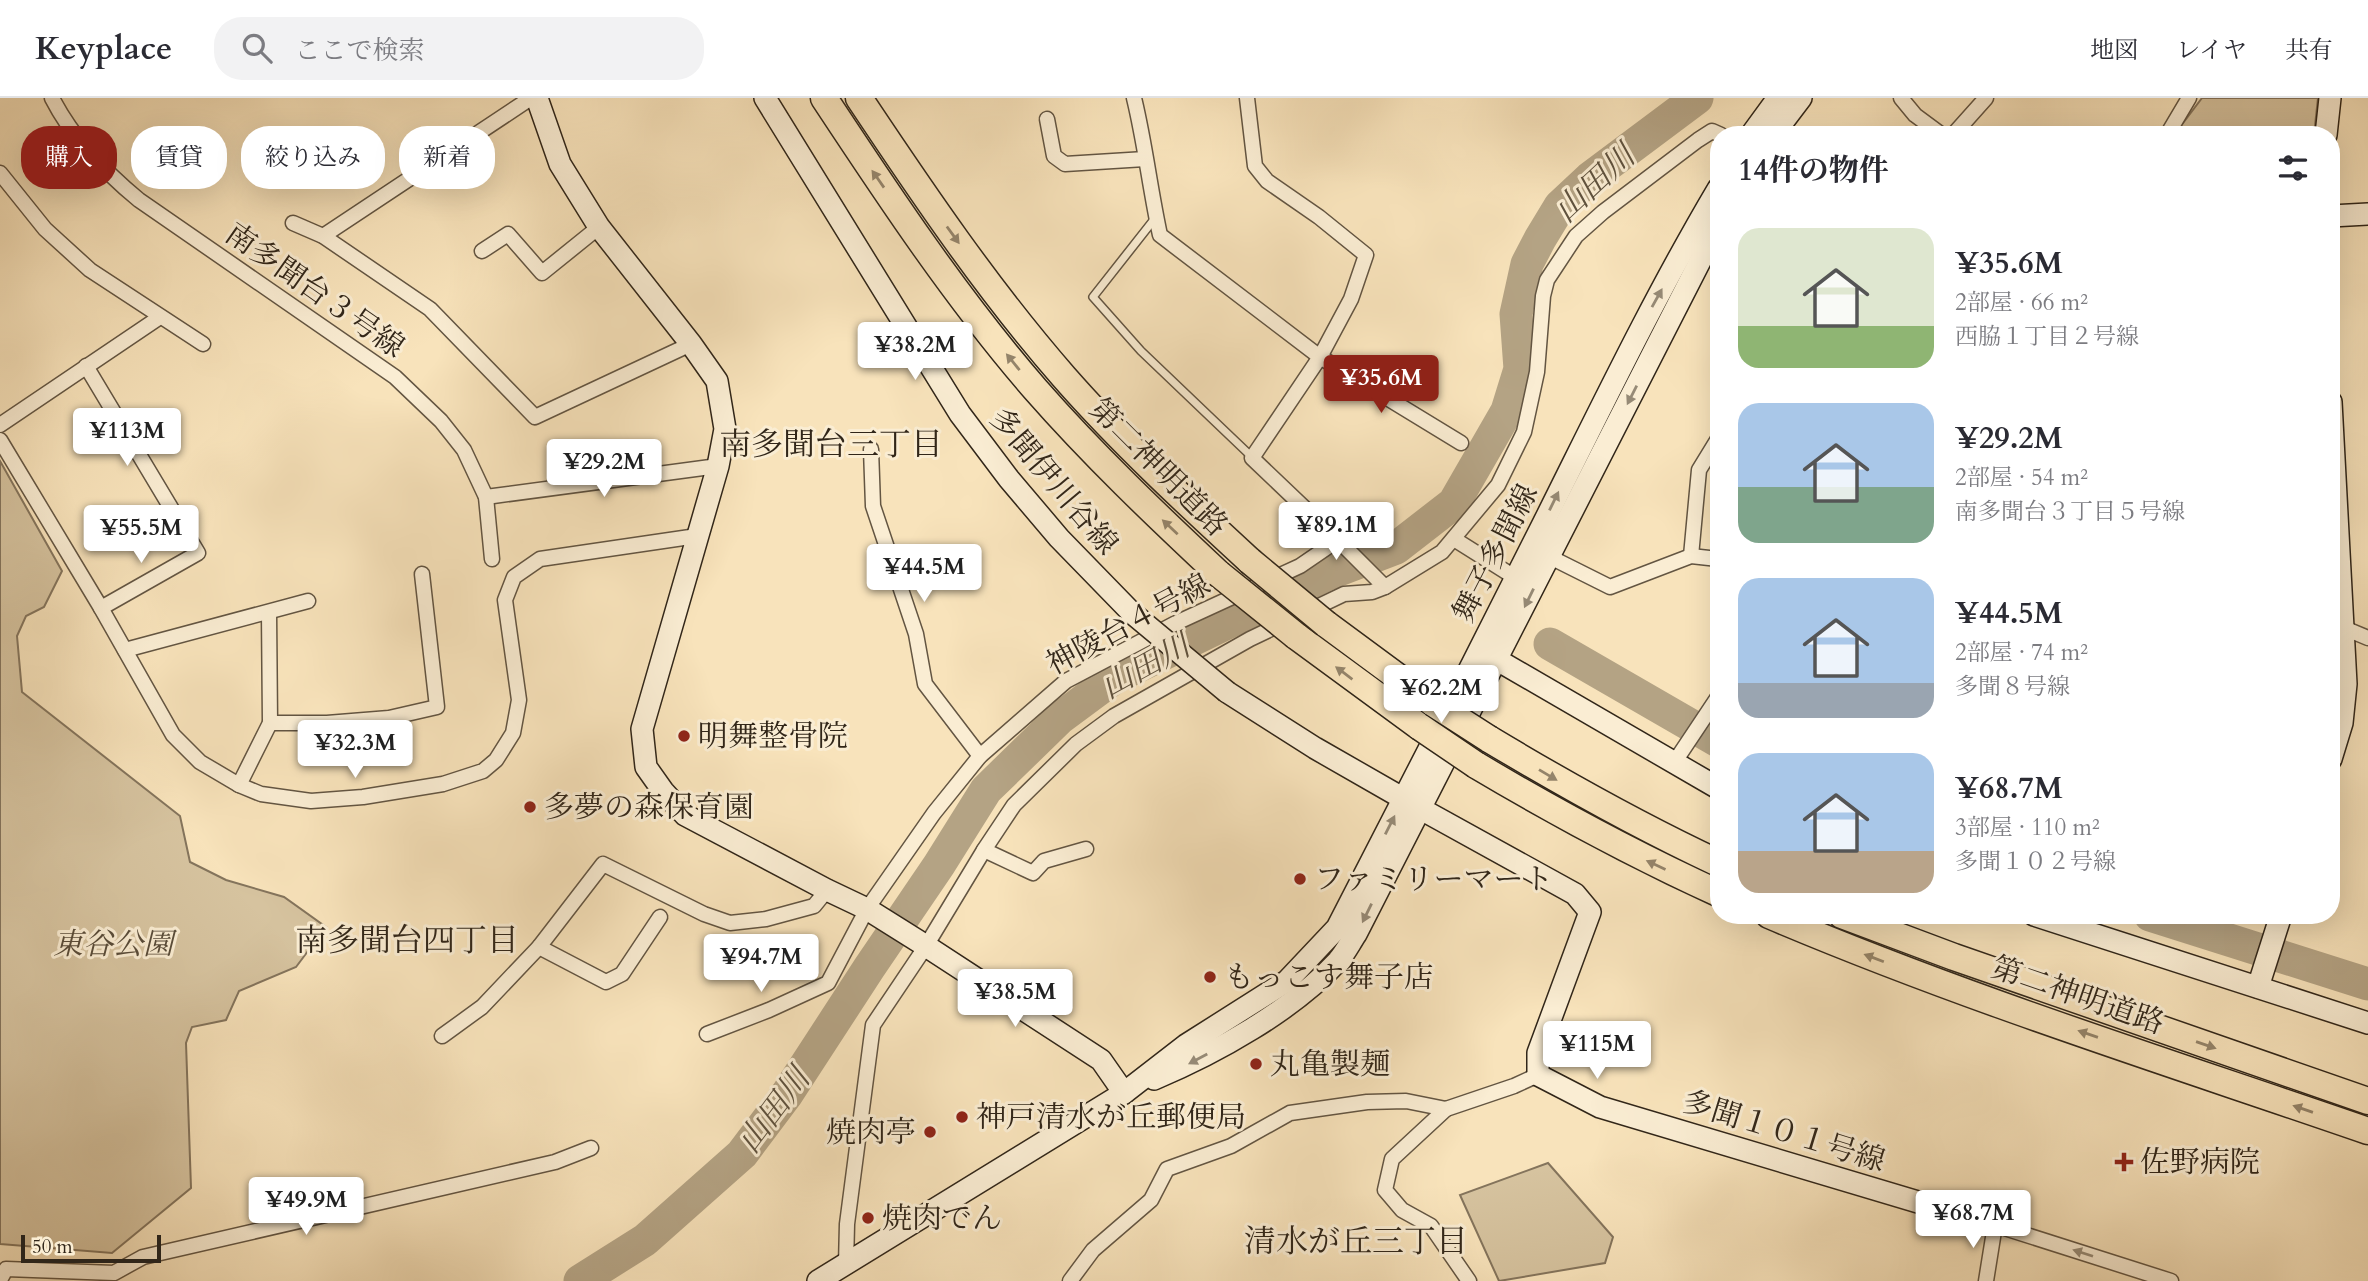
<!DOCTYPE html>
<html lang="ja">
<meta charset="utf-8">
<style>
:root{--surface:#fff;--page:#f2f2f3;--text:#2b2b33;--muted:#7c7c81;--line:#e1e1e2;--accent:#8f2418}
body{margin:0;font-family:Cardo,"Noto Serif JP",serif;background:var(--page);color:var(--text);height:100vh;display:flex;flex-direction:column;font-size:26px;white-space:nowrap}
*{box-sizing:border-box;margin:0}
p{font-size:23px;color:var(--muted)}
.icon{flex:none;width:38px;height:38px;fill:none;stroke:currentColor;stroke-width:2;stroke-linecap:round;stroke-linejoin:round}
.map{position:relative;flex:1;overflow:hidden}
.panel{position:absolute;left:1710px;top:28px;width:630px;height:798px;display:flex;flex-direction:column;background:var(--surface);border-radius:28px;box-shadow:0 7px 28px #0002}
.panel>*{flex:none}
.guide{position:absolute;left:21px;top:28px;width:665px;height:63px;display:flex;gap:14px}
.scale{position:absolute;left:21px;bottom:18px;width:140px;box-sizing:border-box;padding-left:7px;border:4px solid #312619;border-top:0;font-size:19px;line-height:24px;white-space:nowrap;color:#312619;-webkit-text-stroke:5px #faedd3;paint-order:stroke}
.price{position:absolute;translate:-50% -60px;padding:0 16px;border-radius:7px;background:#fff;color:#222;font-size:23px;line-height:46px;filter:drop-shadow(0 2px 4px #0008)}
.price::after{content:'';position:absolute;left:50%;top:42px;width:21px;height:16px;margin-left:-10px;background:inherit;clip-path:polygon(0 0,100% 0,50% 100%)}
.price.current{background:var(--accent);color:#fff}
ul{padding:0;list-style:none}
li{display:flex;align-items:center;gap:21px;height:175px;padding:0 28px}
li span{display:grid;place-items:center;flex:none;width:196px;height:140px;border-radius:21px;color:#555}
li>.icon{margin-inline-start:auto}
span .icon{width:84px;height:84px;fill:#fffc;stroke-width:1}
li b{font-size:30px}
h2{display:flex;justify-content:space-between;align-items:center;height:84px;padding:0 28px;font-size:30px}
.chip{padding:0 24px;border-radius:28px;background:var(--surface);box-shadow:0 7px 28px #0002;font-size:24px;line-height:63px}
.chip.current{background:var(--accent);color:#fff}
header{display:flex;align-items:center;gap:42px;box-sizing:border-box;height:98px;padding:0 35px;background:var(--surface);border-bottom:2px solid var(--line)}
header strong{font-size:33px}
nav{display:flex;gap:38px;margin-inline-start:auto;font-size:24px}
.search{width:490px;height:63px;background:var(--page);display:flex;align-items:center;gap:18px;box-sizing:border-box;padding:0 24px;border-radius:28px;color:var(--muted);font-size:26px}
.map>svg:first-child{display:block}
.green{fill:#d6c39f;stroke:#84745c;stroke-width:2}
.lines{fill:none;stroke-linecap:round;stroke-linejoin:round}
.river{stroke:#b4a384;stroke-width:33}
.lane-casing{stroke:#635542;stroke-width:10}
.street-casing{stroke:#635542;stroke-width:17}
.secondary-casing{stroke:#312619;stroke-width:24}
.highway-casing{stroke:#312619;stroke-width:29}
.lane{stroke:#faedd3;stroke-width:7}
.street{stroke:#faedd3;stroke-width:14}
.secondary{stroke:#faedd3;stroke-width:21}
.highway{stroke:#f8e3bb;stroke-width:26}
.secondary-bridge-casing{stroke:#312619;stroke-width:24;stroke-linecap:butt}
.highway-bridge-casing{stroke:#312619;stroke-width:29;stroke-linecap:butt}
.secondary-bridge{stroke:#faedd3;stroke-width:21}
.highway-bridge{stroke:#f8e3bb;stroke-width:26}
.oneway{fill:#94846a}
.oneway2{fill:#968a76}
.poi-dot{fill:#8f2418;stroke:#faedd3;stroke-width:2.5}
.labels{text-anchor:middle;stroke-width:6;stroke-linejoin:round;paint-order:stroke}
.street-label{font-size:30px;fill:#312619;stroke:#faedd3}
.poi-label{font-size:30px;fill:#312619;stroke:#faedd3;text-anchor:start}
.park-label{font-size:30px;font-style:italic;fill:#5a4d3a;stroke:#faedd3}
.water-label{font-size:32px;font-style:italic;fill:#5f523e;stroke:#faedd3}
.neighbourhood-label{font-size:32px;fill:#312619;stroke:#faedd3}
</style>
<header>
<strong>Keyplace</strong>
<div class="search"><svg class="icon" aria-label="search" viewBox="0 0 24 24"><circle cx="10" cy="10" r="6"/><path d="M15 15l6 6"/></svg>ここで検索</div>
<nav><a>地図</a><a>レイヤ</a><a>共有</a></nav>
</header>
<div class="map">
<svg width="2368" height="1183" viewBox="0 0 2368 1183">
<rect width="100%" height="100%" fill="#f8e3bb"/>
<filter id="stains"><feTurbulence type="fractalNoise" baseFrequency=".00286" numOctaves="4"/><feColorMatrix values="0 0 0 0 .2 0 0 0 0 .09 0 0 0 0 .02 0 0 0 .5 -.17"/></filter>
<radialGradient id="worn" r=".72"><stop offset=".6" stop-color="#630" stop-opacity="0"/><stop offset="1" stop-color="#630" stop-opacity=".3"/></radialGradient>
<!-- green -->
<g class="green">
<path d="M2202 0H2318L2314 37H2174Z"/>
<path d="M0 363 62 473 44 509 26 518 17 538 22 594 180 718 190 764 226 782 284 799 326 829 296 869 239 893 226 922 192 929 186 945 191 1090 112 1155 0 1146Z"/>
<path d="M1548 1065 1613 1139 1605 1165 1499 1183 1460 1097Z"/>
</g>
<g class="lines">
<!-- river -->
<g class="river">
<path d="M1550 546 1718 643"/>
<path d="M2150 817 2368 886"/>
<path d="M580 1183 645 1142 742 1056 787 996 869 870 939 767 986 692 1060 620 1114 580 1328 476 1396 450 1454 405 1507 313 1520 271 1516 216 1527 166 1540 141 1560 108 1590 80 1697 0"/>
</g>
<defs>
<path id="lane" d="M1156 119 1093 199 1141 253 1252 359"/>
<g id="street">
<path d="M52 0C72 39 105 74 139 102L395 279 441 323 464 352 486 399 492 461"/>
<path d="M1134 0C1145 45 1150 91 1160 137L1320 259 1461 345"/>
<path d="M1901 0 1915 17 1942 37"/>
<path d="M1047 21 1054 58 1065 66 1145 61"/>
<path d="M1953 37 1986 0"/>
<path d="M2167 37 2189 0"/>
<path d="M0 75 45 131 90 172 203 246"/>
<path d="M293 125 323 138 430 211 535 319 691 246"/>
<path d="M323 138 531 0"/>
<path d="M482 153 508 136 542 175 599 129"/>
<path d="M86 268 198 455 101 510"/>
<path d="M0 327 160 219"/>
<path d="M0 342 101 510 173 637 200 664 239 687 261 696 311 703 363 699 443 686 483 673 496 662 513 635 519 602 505 502 514 479 540 461 697 438"/>
<path d="M871 351 873 408 916 536 925 586 980 658"/>
<path d="M486 399 718 368"/>
<path d="M1454 441 1516 480"/>
<path d="M1338 442 1385 489"/>
<path d="M1542 455 1610 489 1691 458 1718 461"/>
<path d="M1691 458 1699 372 1718 341"/>
<path d="M2344 530 2368 540"/>
<path d="M125 552 308 503"/>
<path d="M270 625H327L389 620 437 609 422 476"/>
<path d="M1674 665 1718 599"/>
<path d="M239 687 270 625 269 515"/>
<path d="M984 752 1033 775 1044 763 1086 751"/>
<path d="M539 849 606 884 622 876 660 819"/>
<path d="M707 936 769 912 828 885 867 811 934 715 980 658 1066 583 1176 525 1300 468 1338 442 1252 360 1320 259 1351 201 1366 157 1319 119 1267 83 1255 68 1247 0"/>
<path d="M442 938 482 909 539 849 603 766 704 816 730 825 766 821 814 808 827 792"/>
<path d="M1446 1011 1392 1061 1385 1092 1402 1112 1431 1128 1469 1183"/>
<path d="M846 1167 847 1126 873 927 926 848 984 752 1014 707 1076 646 1114 618 1250 541 1344 496 1372 494 1385 489 1442 454 1498 387 1524 334 1537 274 1543 198 1547 182 1576 138 1603 114 1698 42 1712 33 1721 37"/>
<path d="M0 1182 6 1171 114 1175 143 1159 555 1064 591 1050"/>
<path d="M1070 1183 1093 1152 1151 1102 1167 1071 1231 1048 1290 1015 1367 1004 1406 1003 1446 1011 1514 988 1538 977"/>
<path d="M1986 1183 1995 1127 2171 1183"/>
</g>
<g id="secondary">
<path d="M537 0 560 66 599 129 691 246 717 283 725 331 718 368 642 631 646 669 663 693 685 717 827 792 867 811 926 848 1101 962 1124 995"/>
<path d="M765 0 960 316 1009 381 1059 440 1132 515"/>
<path d="M1751 37 1778 0"/>
<path d="M1773 37 1801 0"/>
<path d="M2326 37 2330 0"/>
<path d="M2331 118 2368 116"/>
<path d="M2331 304 2346 586 2342 625 2331 661"/>
<path d="M1487 556 1718 690"/>
<path d="M1227 594 1315 650 1404 701"/>
<path d="M1421 711 1575 796 1590 814 1538 955V977L1600 1009 1995 1127"/>
<path d="M2034 817 2368 925"/>
<path d="M2258 889 2281 817"/>
<path d="M1154 981C1216 955 1293 912 1338 863 1345 855 1350 845 1356 836L1718 128"/>
<path d="M818 1183 1124 995 1186 947 1287 883 1337 830C1407 695 1476 560 1544 424 1600 312 1654 199 1718 91"/>
</g>
<g id="highway">
<path d="M824 0C890 100 957 201 1036 292 1093 357 1156 417 1219 476"/>
<path d="M859 0C923 96 988 192 1064 279 1121 344 1186 404 1250 463"/>
<path d="M1326 526 1433 605"/>
<path d="M1296 538 1420 629"/>
<path d="M1489 641C1564 686 1639 728 1718 765"/>
<path d="M1476 667C1555 714 1635 757 1718 795"/>
<path d="M1769 817C1964 900 2168 964 2368 1033"/>
<path d="M1842 817 1954 859 2368 1003"/>
</g>
</defs>
<!-- lane casing -->
<use href="#lane" class="lane-casing"/>
<!-- street casing -->
<use href="#street" class="street-casing"/>
<!-- secondary casing -->
<use href="#secondary" class="secondary-casing"/>
<!-- highway casing -->
<use href="#highway" class="highway-casing"/>
<!-- lane -->
<use href="#lane" class="lane"/>
<!-- street -->
<use href="#street" class="street"/>
<!-- secondary -->
<use href="#secondary" class="secondary"/>
<!-- highway -->
<use href="#highway" class="highway"/>
<defs>
<path id="secondary-bridge" d="M1132 515 1227 594"/>
<g id="highway-bridge">
<path d="M1250 463 1326 526"/>
<path d="M1219 476 1296 538"/>
<path d="M1433 605 1489 641"/>
<path d="M1420 629 1476 667"/>
</g>
</defs>
<!-- secondary-bridge casing -->
<use href="#secondary-bridge" class="secondary-bridge-casing"/>
<!-- highway-bridge casing -->
<use href="#highway-bridge" class="highway-bridge-casing"/>
<!-- secondary-bridge -->
<use href="#secondary-bridge" class="secondary-bridge"/>
<!-- highway-bridge -->
<use href="#highway-bridge" class="highway-bridge"/>
</g>
<!-- one-way arrows -->
<defs><path id="oneway-solid" d="M-6-.8H1V-3.2L6.5 0L1 3.2V.8H-6Z" transform="scale(1.75)"/></defs>
<g class="oneway">
<use href="#oneway-solid" transform="translate(878 81) rotate(-125)"/>
<use href="#oneway-solid" transform="translate(953 137) rotate(54)"/>
<use href="#oneway-solid" transform="translate(1013 264) rotate(-129)"/>
<use href="#oneway-solid" transform="translate(1170 429) rotate(-137)"/>
<use href="#oneway-solid" transform="translate(1344 575) rotate(-143)"/>
<use href="#oneway-solid" transform="translate(1548 677) rotate(31)"/>
<use href="#oneway-solid" transform="translate(1656 767) rotate(-155)"/>
<use href="#oneway-solid" transform="translate(1874 860) rotate(-159)"/>
<use href="#oneway-solid" transform="translate(2088 936) rotate(-161)"/>
<use href="#oneway-solid" transform="translate(2206 947) rotate(19)"/>
<use href="#oneway-solid" transform="translate(2303 1011) rotate(-161)"/>
</g>
<g class="oneway2">
<use href="#oneway-solid" transform="translate(1657 200) rotate(-61)"/>
<use href="#oneway-solid" transform="translate(1632 297) rotate(117)"/>
<use href="#oneway-solid" transform="translate(1554 403) rotate(-64)"/>
<use href="#oneway-solid" transform="translate(1529 500) rotate(116)"/>
<use href="#oneway-solid" transform="translate(1390 727) rotate(-63)"/>
<use href="#oneway-solid" transform="translate(1367 815) rotate(116)"/>
<use href="#oneway-solid" transform="translate(1198 961) rotate(152)"/>
<use href="#oneway-solid" transform="translate(2083 1155) rotate(-162)"/>
</g>
<!-- markers -->
<g class="poi-dot">
<circle cx="684" cy="638" r="7"/>
<circle cx="530" cy="709" r="7"/>
<circle cx="1300" cy="781" r="7"/>
<circle cx="1210" cy="879" r="7"/>
<circle cx="1256" cy="966" r="7"/>
<circle cx="962" cy="1019" r="7"/>
<circle cx="930" cy="1034" r="7"/>
<path d="M2120.5 1053.5h7v7h7v7h-7v7h-7v-7h-7v-7h7z"/>
<circle cx="868" cy="1120" r="7"/>
</g>
<g class="labels">
<!-- street labels -->
<g class="street-label">
<text transform="translate(315 192) rotate(35)" y="10">南多聞台３号線</text>
<text transform="translate(1159 369) rotate(45)" y="10">第二神明道路</text>
<text transform="translate(1054 383) rotate(50)" y="10">多聞伊川谷線</text>
<text transform="translate(1495 455) rotate(-63)" y="10">舞子多聞線</text>
<text transform="translate(1128 526) rotate(-28)" y="10">神陵台４号線</text>
<text transform="translate(2078 897) rotate(19)" y="10">第二神明道路</text>
<text transform="translate(1784 1033) rotate(17)" y="10">多聞１０１号線</text>
</g>
<!-- poi labels -->
<g class="poi-label">
<text x="698" y="648">明舞整骨院</text>
<text x="544" y="719">多夢の森保育園</text>
<text x="1314" y="791">ファミリーマート</text>
<text x="1224" y="889">もっこす舞子店</text>
<text x="1270" y="976">丸亀製麺</text>
<text x="976" y="1029">神戸清水が丘郵便局</text>
<text x="916" y="1044" text-anchor="end">焼肉亭</text>
<text x="2140" y="1074">佐野病院</text>
<text x="882" y="1130">焼肉でん</text>
</g>
<!-- park labels -->
<g class="park-label">
<text x="113" y="856">東谷公園</text>
</g>
<!-- water labels -->
<g class="water-label">
<text transform="translate(1594 85) rotate(-43)" y="11">山田川</text>
<text transform="translate(1145 568) rotate(-29)" y="11">山田川</text>
<text transform="translate(773 1012) rotate(-53)" y="11">山田川</text>
</g>
<!-- neighbourhood labels -->
<g class="neighbourhood-label">
<text x="831" y="357">南多聞台三丁目</text>
<text x="407" y="853">南多聞台四丁目</text>
<text x="1356" y="1154">清水が丘三丁目</text>
</g>
</g>
<rect width="100%" height="100%" filter="url(#stains)"/>
<rect width="100%" height="100%" fill="url(#worn)"/>
</svg>
<div class="scale">50 m</div>
<b class="price" style="left:915px;top:284px">¥38.2M</b>
<b class="price current" style="left:1381px;top:317px">¥35.6M</b>
<b class="price" style="left:127px;top:370px">¥113M</b>
<b class="price" style="left:604px;top:401px">¥29.2M</b>
<b class="price" style="left:1336px;top:464px">¥89.1M</b>
<b class="price" style="left:141px;top:467px">¥55.5M</b>
<b class="price" style="left:924px;top:506px">¥44.5M</b>
<b class="price" style="left:1441px;top:627px">¥62.2M</b>
<b class="price" style="left:355px;top:682px">¥32.3M</b>
<b class="price" style="left:761px;top:896px">¥94.7M</b>
<b class="price" style="left:1015px;top:931px">¥38.5M</b>
<b class="price" style="left:1597px;top:983px">¥115M</b>
<b class="price" style="left:306px;top:1139px">¥49.9M</b>
<b class="price" style="left:1973px;top:1152px">¥68.7M</b>
<div class="guide">
<a class="chip current">購入</a>
<a class="chip">賃貸</a>
<a class="chip">絞り込み</a>
<a class="chip">新着</a>
</div>
<section class="panel">
<h2>14件の物件<svg class="icon" aria-label="filters" viewBox="0 0 24 24"><path d="M4 7h16M4 17h16"/><circle cx="9" cy="7" r="2"/><circle cx="15" cy="17" r="2"/></svg></h2>
<ul>
<li><span style="background:linear-gradient(#dfe7d0 70%,#8fb573 0)"><svg class="icon" aria-label="home" viewBox="0 0 24 24"><path d="M3 11l9-7 9 7M6 9v11h12V9"/></svg></span><div><b>¥35.6M</b><p>2部屋 · 66 m²</p><p>西脇１丁目２号線</p></div></li>
<li><span style="background:linear-gradient(#a9c7e8 60%,#7fa58c 0)"><svg class="icon" aria-label="home" viewBox="0 0 24 24"><path d="M3 11l9-7 9 7M6 9v11h12V9"/></svg></span><div><b>¥29.2M</b><p>2部屋 · 54 m²</p><p>南多聞台３丁目５号線</p></div></li>
<li><span style="background:linear-gradient(#a9c7e8 75%,#9aa5b1 0)"><svg class="icon" aria-label="home" viewBox="0 0 24 24"><path d="M3 11l9-7 9 7M6 9v11h12V9"/></svg></span><div><b>¥44.5M</b><p>2部屋 · 74 m²</p><p>多聞８号線</p></div></li>
<li><span style="background:linear-gradient(#a9c7e8 70%,#b9a48a 0)"><svg class="icon" aria-label="home" viewBox="0 0 24 24"><path d="M3 11l9-7 9 7M6 9v11h12V9"/></svg></span><div><b>¥68.7M</b><p>3部屋 · 110 m²</p><p>多聞１０２号線</p></div></li>
</ul>
</section>
</div>
